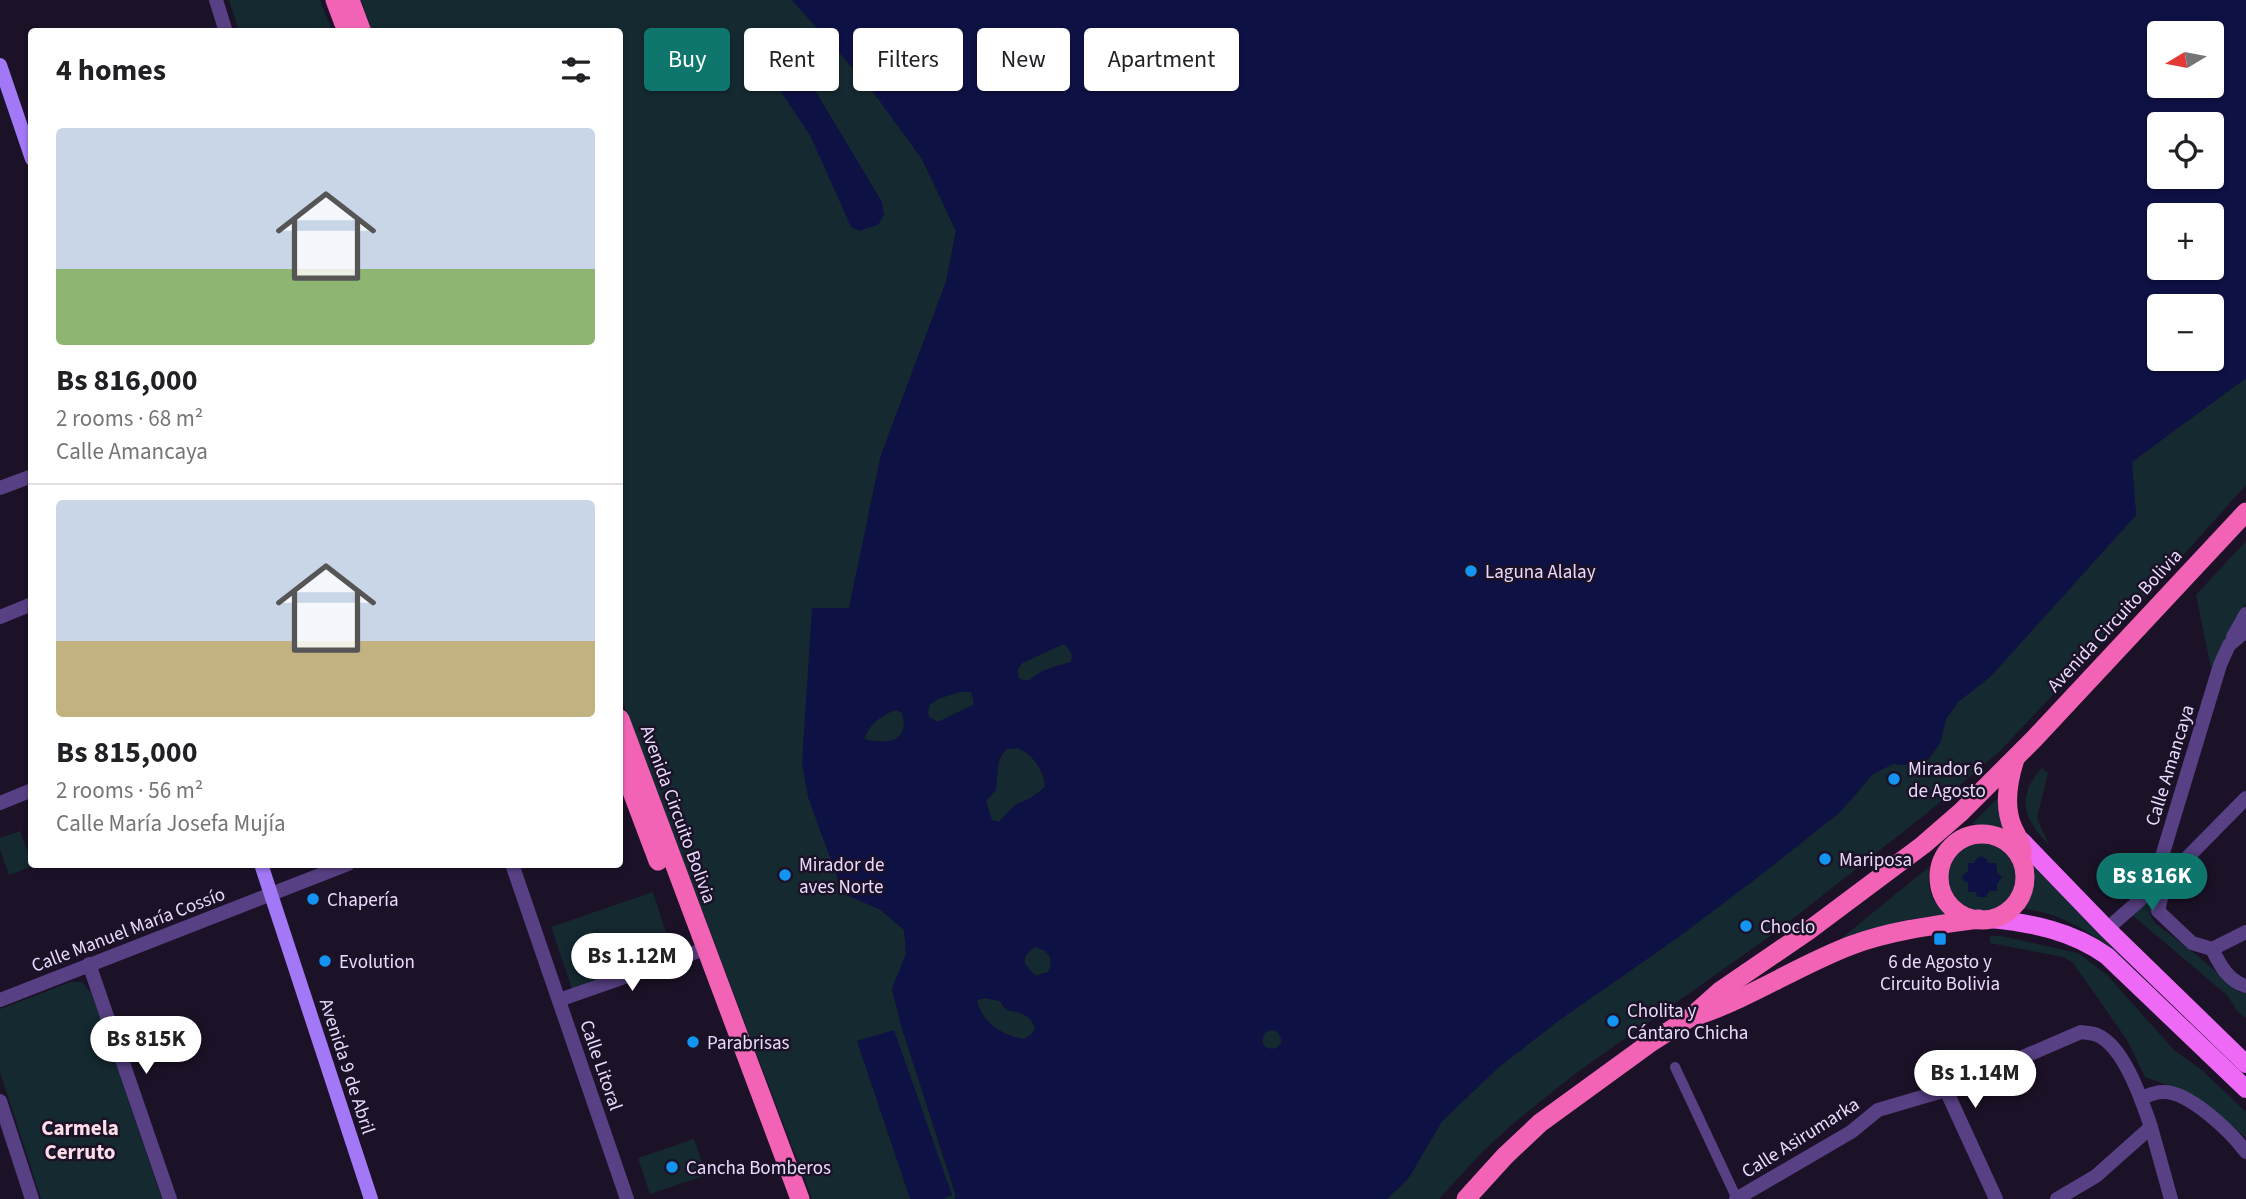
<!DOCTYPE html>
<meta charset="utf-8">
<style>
:root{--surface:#fff;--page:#f6f6f6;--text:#202124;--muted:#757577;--line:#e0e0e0;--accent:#0f766e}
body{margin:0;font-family:"Source Sans 3",sans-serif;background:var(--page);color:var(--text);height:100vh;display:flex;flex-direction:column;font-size:26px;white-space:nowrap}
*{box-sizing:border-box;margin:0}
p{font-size:23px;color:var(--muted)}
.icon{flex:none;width:38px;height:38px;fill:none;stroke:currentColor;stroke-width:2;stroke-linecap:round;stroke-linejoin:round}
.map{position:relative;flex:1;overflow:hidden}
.panel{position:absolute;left:28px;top:28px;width:595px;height:840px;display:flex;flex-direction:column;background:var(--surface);border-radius:7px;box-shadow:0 2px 5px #0004}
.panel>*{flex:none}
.banner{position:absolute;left:644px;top:28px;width:665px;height:63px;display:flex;gap:14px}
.needle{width:46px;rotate:260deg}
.fabs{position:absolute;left:2147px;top:21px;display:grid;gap:14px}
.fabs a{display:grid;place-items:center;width:77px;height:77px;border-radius:7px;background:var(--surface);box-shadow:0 2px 5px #0004;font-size:35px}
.price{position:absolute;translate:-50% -60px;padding:0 16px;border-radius:24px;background:#fff;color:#222;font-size:23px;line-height:46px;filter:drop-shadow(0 2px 4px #0008)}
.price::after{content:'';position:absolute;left:50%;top:42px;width:21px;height:16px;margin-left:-10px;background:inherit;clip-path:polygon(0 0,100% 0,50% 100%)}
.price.current{background:var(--accent);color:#fff}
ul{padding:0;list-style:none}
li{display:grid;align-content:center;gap:14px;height:371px;padding:0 28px}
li+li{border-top:2px solid var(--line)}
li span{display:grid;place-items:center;height:217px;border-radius:7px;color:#555}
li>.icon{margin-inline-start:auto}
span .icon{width:126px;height:126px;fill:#fffc;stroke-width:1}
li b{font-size:30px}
h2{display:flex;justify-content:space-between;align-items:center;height:84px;padding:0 28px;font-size:30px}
.pill{padding:0 24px;border-radius:7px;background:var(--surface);box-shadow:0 2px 5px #0004;font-size:24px;line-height:63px}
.pill.current{background:var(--accent);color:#fff}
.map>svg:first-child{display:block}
.green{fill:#152931}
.water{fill:#0e1144;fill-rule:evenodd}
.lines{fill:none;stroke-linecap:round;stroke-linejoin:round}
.pedestrian{stroke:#584084;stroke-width:10}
.minor{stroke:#584084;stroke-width:14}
.tertiary{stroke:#584084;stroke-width:14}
.secondary{stroke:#a378f7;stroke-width:14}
.primary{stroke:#ee69f6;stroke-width:18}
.trunk{stroke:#f263b6;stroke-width:19}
.poi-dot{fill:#1394f1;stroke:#1c1228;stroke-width:2.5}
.labels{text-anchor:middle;stroke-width:5;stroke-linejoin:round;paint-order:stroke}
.poi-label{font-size:19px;fill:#e9dbfd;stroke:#1c1228;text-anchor:start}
.street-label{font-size:19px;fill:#e9dbfd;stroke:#1c1228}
.neighbourhood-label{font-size:21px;font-weight:bold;fill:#fddde7;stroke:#1c1228}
</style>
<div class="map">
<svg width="2246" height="1199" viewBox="0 0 2246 1199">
<rect width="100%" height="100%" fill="#1c1228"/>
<!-- green -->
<g class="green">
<path d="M229 0H320L332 31H239Z"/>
<path d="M361 0H792L868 85 922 159 956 231 946 282 881 455 849 609 813 608 827 846 843 893 881 910 904 930 906 954 892 989 901 1025 956 1196 954 1199H812L620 695V32L372 31Z"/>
<path d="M2246 378V485L2159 582 1999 752 1927 813 1776 932 1576 1073 1515 1122 1483 1151 1439 1199H1387L1408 1179 1442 1121 1499 1067 1558 1021 1677 938 1762 874 1840 812 1873 774 1893 764H1920L1929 759 1940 743 1946 719 1958 702 1991 676 2136 515 2131 462Z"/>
<path d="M2246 541V603L2211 668 2196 595Z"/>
<path d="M1061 645H1066L1073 655 1071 662 1053 667 1028 681 1019 679 1017 670 1022 663Z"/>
<path d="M960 692H971L974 701 973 705 938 722 929 717 928 712 930 704 940 698Z"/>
<path d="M896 710 902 713C911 742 886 745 864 739 869 725 882 714 896 710Z"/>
<path d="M1018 748C1033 755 1044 770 1045 787L1031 798 1015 805 999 822 991 820 986 800C1006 778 989 768 1007 749Z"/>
<path d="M2042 768 2048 773 2037 818 2049 845C2023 819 2016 796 2042 768Z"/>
<path d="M1998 798 2004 831 1972 824Z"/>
<path d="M20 831 33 866 9 875 0 850V838Z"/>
<circle cx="1982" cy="877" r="34"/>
<path d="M1930 866C1927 886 1929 901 1947 914L1911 919 1837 942Z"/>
<path d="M2034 866 2038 869 2130 964C2097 937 2065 912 2021 909L2031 895Z"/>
<path d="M2158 885 2150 914 2155 923 2198 956 2239 992 2246 993V1018L2237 1011 2228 996 2131 914Z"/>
<path d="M653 892 673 954 572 989 551 927Z"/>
<path d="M1990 936H2001L2078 953 2107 975 2175 1051 2203 1071 2246 1112V1138L2216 1111 2184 1091 2145 1077 2127 1040 2073 963 2063 957 1990 943Z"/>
<path d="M1034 947 1044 950 1050 957 1051 967 1048 972 1035 976 1025 964V956Z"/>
<path d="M71 982H82L92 994 162 1199H41L0 1072V1009Z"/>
<path d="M985 998 1000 1001 1004 1008C1016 1011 1032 1014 1035 1029L1031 1035 1024 1039C1003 1036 981 1022 977 1000Z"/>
<circle cx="1272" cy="1040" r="10"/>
<path d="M694 1139 706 1175 650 1194 638 1158Z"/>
</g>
<!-- water -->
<g class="water">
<path d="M792 0H2246V378L2132 462 2136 515 1991 676 1958 702 1946 719 1940 743 1927 760 1909 765 1893 764 1873 774 1840 812 1762 874 1677 938 1558 1021 1499 1067 1442 1121 1408 1179 1387 1199H954L956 1196 901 1025 892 989 906 954 904 930 881 910 843 893 808 797 802 763 812 608H849L881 455 946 282 956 231 922 159 868 85ZM2160 33H2212V86H2160ZM2160 124H2212V177H2160ZM2212 215V268H2160V215ZM2160 306H2212V359H2160ZM1061 645H1066L1072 655 1071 662 1042 671 1028 681 1019 679 1017 670 1022 663ZM960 692H971L974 701 973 705 938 722 929 717 928 712 930 704 940 698ZM896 710 902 713C911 742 886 745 864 739 868 725 882 714 896 710ZM1018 748C1033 755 1045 770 1045 787L1031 798 1015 805 999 822 992 820 986 801 996 790 999 757 1007 749ZM1034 947 1044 950 1050 957 1051 966 1048 972 1035 976 1025 964V956ZM985 998 1000 1001 1008 1011C1019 1011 1033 1016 1035 1029L1031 1035 1024 1039C1003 1036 980 1022 977 1000ZM1272 1030 1278 1032 1282 1041 1278 1047 1272 1049 1265 1047 1262 1041 1265 1032Z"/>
<path d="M792 66 801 67 882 202 884 215 878 225 859 231 851 227 811 137 776 84 778 75Z"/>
<path d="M1981 856 1987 859 1988 863H1996L1997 872 2002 877 1997 884V891H1989L1986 897H1978L1975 892H1968V883L1964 881 1962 876 1968 871V863H1974L1976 859Z"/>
<path d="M894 1030 952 1195 942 1199H910L857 1041Z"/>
</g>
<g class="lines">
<!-- pedestrian -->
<path class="pedestrian" d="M1675 1067 1737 1199"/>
<!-- minor -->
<g class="minor">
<path d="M216 0 226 32"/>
<path d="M0 488 32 476"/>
<path d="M0 617 32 604"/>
<path d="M2233 637 2246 614"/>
<path d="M0 803 32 790"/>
<path d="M512 864 627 1199"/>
<path d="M2174 870 2164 862 2163 853 2220 665 2229 645 2246 631"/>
<path d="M2170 878 2162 894 2158 911 2192 943 2212 949C2220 965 2228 981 2246 986"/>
<path d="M2107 929 2182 863 2246 798"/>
<path d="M2212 949 2246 932"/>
<path d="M89 964 170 1199"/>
<path d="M0 1000 348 864"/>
<path d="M559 1000 705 949"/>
<path d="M1946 1090 1996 1199"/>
<path d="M0 1101 32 1199"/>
<path d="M2151 1127 2171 1199"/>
</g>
<!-- tertiary -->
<g class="tertiary">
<path d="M2141 1098C2147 1096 2155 1092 2162 1092 2188 1090 2231 1132 2246 1152"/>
<path d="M1736 1199 1851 1132 1878 1110 1946 1090 2081 1032C2086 1033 2093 1033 2097 1035 2124 1046 2142 1101 2151 1127L2096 1176 2057 1199"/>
</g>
<!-- secondary -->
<g class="secondary">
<path d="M0 65 32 159"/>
<path d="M261 864 371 1199"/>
</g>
<!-- primary -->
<g class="primary">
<path d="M2002 838 2022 841 2107 929 2246 1064"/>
<path d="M1990 919C2032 923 2072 931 2107 956L2246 1089"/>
</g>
<!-- trunk -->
<g class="trunk">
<path d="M335 0 347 32"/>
<path d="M350 0 362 32"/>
<path d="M620 719 800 1199"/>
<path d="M2015 759C2008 781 2003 806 2013 828 2018 839 2022 842 2022 855"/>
<path d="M620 760 658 861"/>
<circle cx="1982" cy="877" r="43"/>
<path d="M1699 1015C1752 997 1799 965 1852 945 1893 930 1936 925 1979 919"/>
<path d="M1466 1199 1505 1156 1540 1123 1650 1043 1691 1017 1720 991 1808 931 1923 845 1961 812 2034 739 2246 512"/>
</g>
</g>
<!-- markers -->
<g class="poi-dot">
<circle cx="1471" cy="571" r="7"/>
<circle cx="1894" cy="779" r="7"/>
<circle cx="1825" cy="859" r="7"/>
<circle cx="785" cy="875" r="7"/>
<circle cx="313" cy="899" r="7"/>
<circle cx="1746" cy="926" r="7"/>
<rect x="1933" y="932" width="14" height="14" rx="3.5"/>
<circle cx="325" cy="961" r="7"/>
<circle cx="1613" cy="1021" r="7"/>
<circle cx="693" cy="1042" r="7"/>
<circle cx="672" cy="1167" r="7"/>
</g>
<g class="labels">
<!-- poi labels -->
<g class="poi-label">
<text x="1485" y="578">Laguna Alalay</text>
<text x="1908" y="775">Mirador 6<tspan x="1908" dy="22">de Agosto</tspan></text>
<text x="1839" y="866">Mariposa</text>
<text x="799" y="871">Mirador de<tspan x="799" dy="22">aves Norte</tspan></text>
<text x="327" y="906">Chapería</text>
<text x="1760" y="933">Choclo</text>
<text x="339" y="968">Evolution</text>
<text x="1940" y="968" text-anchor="middle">6 de Agosto y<tspan x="1940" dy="22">Circuito Bolivia</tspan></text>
<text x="1627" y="1017">Cholita y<tspan x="1627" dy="22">Cántaro Chicha</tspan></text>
<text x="707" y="1049">Parabrisas</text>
<text x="686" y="1174">Cancha Bomberos</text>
</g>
<!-- street labels -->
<g class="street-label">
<text transform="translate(2114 620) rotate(-47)" y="7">Avenida Circuito Bolivia</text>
<text transform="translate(2169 765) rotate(-73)" y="7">Calle Amancaya</text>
<text transform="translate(679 814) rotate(70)" y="7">Avenida Circuito Bolivia</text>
<text transform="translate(128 929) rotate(-21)" y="7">Calle Manuel María Cossío</text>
<text transform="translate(602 1065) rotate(71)" y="7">Calle Litoral</text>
<text transform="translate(348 1066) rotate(72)" y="7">Avenida 9 de Abril</text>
<text transform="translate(1800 1137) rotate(-32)" y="7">Calle Asirumarka</text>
</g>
<!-- neighbourhood labels -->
<g class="neighbourhood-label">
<text x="80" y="1135">Carmela<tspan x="80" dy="24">Cerruto</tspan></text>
</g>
</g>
</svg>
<div class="fabs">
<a><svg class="needle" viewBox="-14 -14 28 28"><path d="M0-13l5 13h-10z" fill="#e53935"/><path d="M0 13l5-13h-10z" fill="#757577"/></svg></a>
<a><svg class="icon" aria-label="locate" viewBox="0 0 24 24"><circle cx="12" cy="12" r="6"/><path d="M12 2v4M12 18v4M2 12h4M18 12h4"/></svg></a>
<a>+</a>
<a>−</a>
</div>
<b class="price current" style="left:2152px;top:913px">Bs 816K</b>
<b class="price" style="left:632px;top:993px">Bs 1.12M</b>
<b class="price" style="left:146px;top:1076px">Bs 815K</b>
<b class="price" style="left:1975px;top:1110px">Bs 1.14M</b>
<div class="banner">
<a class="pill current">Buy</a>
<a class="pill">Rent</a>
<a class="pill">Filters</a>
<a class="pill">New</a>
<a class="pill">Apartment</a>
</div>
<section class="panel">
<h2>4 homes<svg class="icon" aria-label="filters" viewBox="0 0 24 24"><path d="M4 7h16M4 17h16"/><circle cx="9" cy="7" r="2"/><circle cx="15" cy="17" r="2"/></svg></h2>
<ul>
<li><span style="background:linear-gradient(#c9d6e8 65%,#8fb573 0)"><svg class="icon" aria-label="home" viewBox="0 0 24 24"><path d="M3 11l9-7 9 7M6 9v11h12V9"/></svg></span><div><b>Bs 816,000</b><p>2 rooms · 68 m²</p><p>Calle Amancaya</p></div></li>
<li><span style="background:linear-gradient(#c9d6e8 65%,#c2b280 0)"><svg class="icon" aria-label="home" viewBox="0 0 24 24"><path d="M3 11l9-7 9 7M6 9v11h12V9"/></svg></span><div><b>Bs 815,000</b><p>2 rooms · 56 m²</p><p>Calle María Josefa Mujía</p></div></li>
</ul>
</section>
</div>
